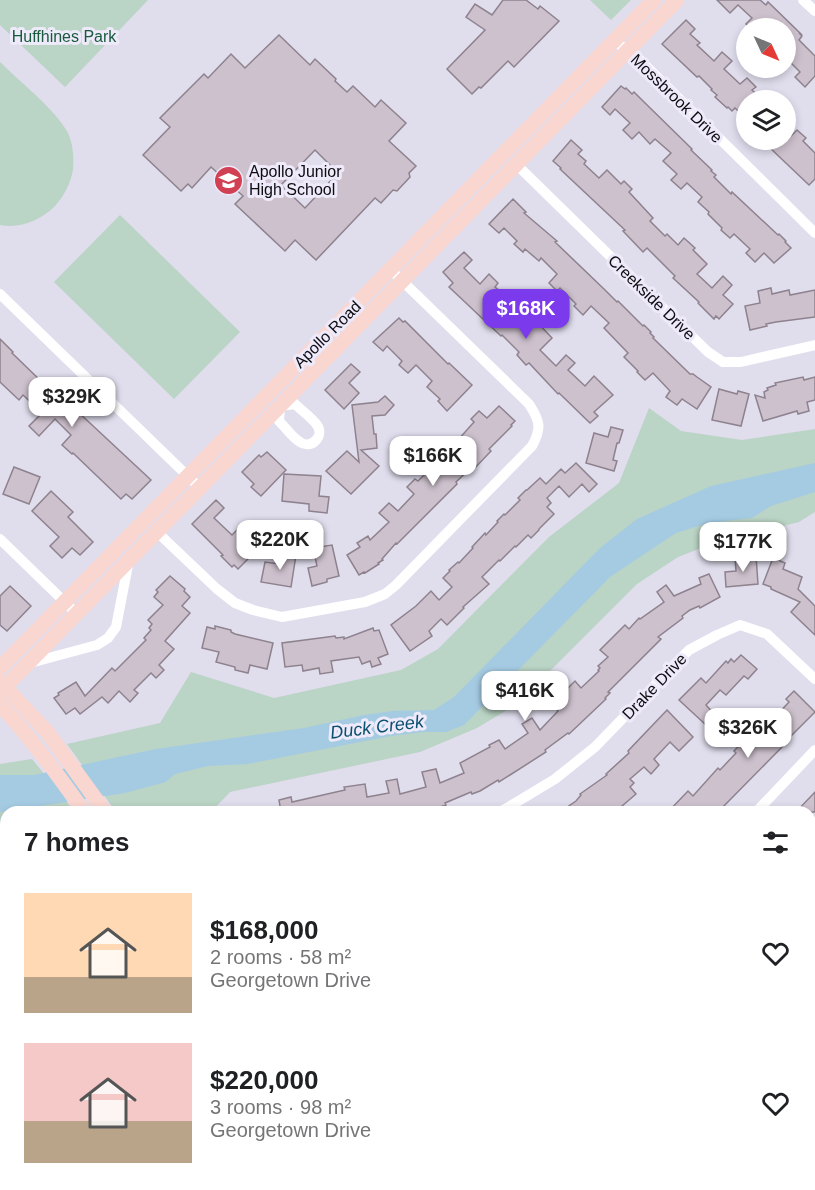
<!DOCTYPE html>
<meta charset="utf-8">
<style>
:root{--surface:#fff;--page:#f2f2f2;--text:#202124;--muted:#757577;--accent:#7c3aed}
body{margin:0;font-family:Helvetica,sans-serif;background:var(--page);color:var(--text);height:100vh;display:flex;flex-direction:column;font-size:22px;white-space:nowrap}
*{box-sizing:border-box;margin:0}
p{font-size:20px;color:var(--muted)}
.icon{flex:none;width:33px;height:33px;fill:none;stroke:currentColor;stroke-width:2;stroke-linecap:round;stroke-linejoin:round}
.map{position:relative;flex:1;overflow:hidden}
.side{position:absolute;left:0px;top:806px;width:816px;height:386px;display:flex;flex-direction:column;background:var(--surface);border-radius:18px 18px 0 0;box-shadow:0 3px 9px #0003}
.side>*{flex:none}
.needle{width:39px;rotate:134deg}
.buttons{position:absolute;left:736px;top:18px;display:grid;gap:12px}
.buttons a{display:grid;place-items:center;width:60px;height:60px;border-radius:50%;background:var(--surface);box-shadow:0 3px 9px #0003;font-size:30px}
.price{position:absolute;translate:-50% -51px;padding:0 14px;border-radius:12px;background:#fff;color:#222;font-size:20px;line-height:39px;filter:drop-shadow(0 2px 3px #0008)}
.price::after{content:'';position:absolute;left:50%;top:36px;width:18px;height:14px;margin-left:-9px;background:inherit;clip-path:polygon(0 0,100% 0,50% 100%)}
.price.on{background:var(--accent);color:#fff}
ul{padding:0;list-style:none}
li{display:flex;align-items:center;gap:18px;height:150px;padding:0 24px}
li span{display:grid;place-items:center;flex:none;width:168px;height:120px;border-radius:0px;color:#555}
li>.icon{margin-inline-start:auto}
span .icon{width:72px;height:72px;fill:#fffc;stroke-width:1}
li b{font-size:26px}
h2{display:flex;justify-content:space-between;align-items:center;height:72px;padding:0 24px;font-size:26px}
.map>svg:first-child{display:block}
.green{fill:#bad4c5}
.water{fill:#a5cbe3}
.building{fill:#cdc1cd;stroke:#8d828d;stroke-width:1.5;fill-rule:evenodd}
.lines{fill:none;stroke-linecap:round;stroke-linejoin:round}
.street{stroke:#fff;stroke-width:10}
.secondary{stroke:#fad6d0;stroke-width:15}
.labels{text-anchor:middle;stroke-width:6;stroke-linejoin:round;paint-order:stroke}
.park-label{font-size:16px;fill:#185a3d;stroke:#eeeafa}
.street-label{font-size:16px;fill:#0e0c11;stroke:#eeeafa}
.poi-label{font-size:16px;fill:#0e0c11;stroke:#eeeafa;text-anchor:start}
.water-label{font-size:18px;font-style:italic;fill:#0a506f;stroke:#eeeafa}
</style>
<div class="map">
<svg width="815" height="1190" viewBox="0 0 815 1190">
<rect width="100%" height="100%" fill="#e0dded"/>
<!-- green -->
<g class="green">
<path d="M0 0H148L65 87 0 25Z"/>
<path d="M590 0H631L611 20Z"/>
<path d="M0 62C20 82 55 109 68 133 73 144 74 157 73 169 71 183 64 196 55 206 41 220 20 229 0 225Z"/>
<path d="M120 215 240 332 174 399 54 282Z"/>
<path d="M649 408 681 431 742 440 815 429V512L799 522 714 543 678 557 637 584 517 704 477 728 420 752 230 792 212 811 116 812 67 744 160 723 191 672 274 698 401 670 438 649 549 537 619 483Z"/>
<path d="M32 759 74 811 6 812V837H0V764Z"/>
</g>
<!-- water -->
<path class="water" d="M815 463V492L771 506 752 518 708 523 676 533 610 577 464 725 446 732H423L391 736 248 764 208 766 175 774 166 782 125 793 0 812V775H34L156 749 304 728 364 715 392 711 434 710 454 697 600 548 637 519 711 486Z"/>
<!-- building -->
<g class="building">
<path d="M503 0H526L538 9 540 6 559 21 514 67 508 61 481 88 479 87 472 94 447 69 485 30 466 17 475 4 492 15Z"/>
<path d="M717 0H760L766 5 768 2 801 34H800L802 36 799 40 815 56V76L805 87 795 77 800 72 786 58V28H751L746 24 752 18 738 5 730 13Z"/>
<path d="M686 20 695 29 690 34 700 43 697 45 714 61 722 52 732 61 724 69 740 84 747 78 756 87 752 90 763 100H747V119L735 108 732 111 728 107 727 108 715 97 717 95 711 90 712 89 699 76 697 77 662 44Z"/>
<path d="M279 35 310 65 315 59 336 79 335 81 347 92 353 86 375 107 381 100 406 123 389 141 416 166 409 173 410 177 397 191 393 190 381 203 375 198 316 260 295 240 285 251 235 204 243 196 211 167 192 188 188 184 181 191 143 155 170 127 160 118 204 74 208 78 231 54 245 68ZM315 150 338 173 305 208 281 185Z"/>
<path d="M621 86 625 89 626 88 632 94 634 92 643 101 692 149 691 150 712 170 711 171 716 175 714 177 731 194 732 192 778 235 779 234 786 241 785 242 791 248 774 263 764 253 755 262 746 253 750 249 734 234 730 238 721 230 722 228 708 214 709 212 698 202 702 197 687 183 681 189 671 180 677 174 663 161 671 153 655 139 650 144 639 132 632 139 623 130 630 123 615 109 610 115 602 107Z"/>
<path d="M797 130 806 138 803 141 815 153V179L809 185 768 146H769L763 140H787Z"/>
<path d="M571 140 582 150 578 154 586 161 584 164 599 178 607 170 621 184 624 181 632 189 629 192 653 218 650 221 665 236 667 234 678 245 684 238 695 248 693 250 707 264 697 274 712 288 723 276 732 285 723 295 733 304 719 319 716 316 714 319 698 303 699 302 673 278 675 276 647 248 643 252 623 231 625 230 560 169 561 168 553 161Z"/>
<path d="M513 199 526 212 524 213 557 241 555 242 604 289 617 302 618 301 643 326 644 325 651 332 650 333 654 337 653 338 690 374H693L697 377 711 387 697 409 682 399 677 405 666 397 670 391 653 373 645 380 637 372 638 371 624 357 628 353 604 328 609 323 591 306 583 315 574 306 576 304 560 288 557 291 549 283 557 274 541 258 539 261 525 249 523 252 514 244 517 241 504 228 499 233 489 224Z"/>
<path d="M464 252 472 260 464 268 480 284 489 274 498 283 495 287 500 291 495 296 518 322 525 315 528 317 534 310 541 317 536 321 552 338 540 350 556 366 566 355 575 363 568 370 585 386 594 376 613 395 594 412 598 416 590 423 559 393 558 394 529 363 526 365 517 355 519 352 502 335 501 336 449 287 453 283 443 272Z"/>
<path d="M771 288 772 294 789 290 790 295 815 290V317L776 322 766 324 767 326 750 330 745 306 760 303 758 291Z"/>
<path d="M399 318 403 322 405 321 448 364 449 363 472 385 447 411 438 401 440 399 427 387 432 381 416 365 408 373 399 365 402 361 387 346 383 351 373 342Z"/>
<path d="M0 339 13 352 12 353 45 385 47 383 151 480 132 499 126 494 121 499 73 453 72 454 62 445 71 435 55 419 39 436 29 426 42 413 23 395 19 400 0 382Z"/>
<path d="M351 364 360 372 349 383 359 393 344 409 325 390Z"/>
<path d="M803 377 804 380 815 377V400L807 402 809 411 798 414 797 411 763 421 755 395 765 398 764 392 768 390 767 388 776 385 775 383Z"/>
<path d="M719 389 737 394 738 391 749 394 741 426 712 420Z"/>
<path d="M385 396 394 405 385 415 372 416 374 434H376L377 448 361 450 379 466 351 494 326 471 347 451 359 462 352 405 378 402Z"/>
<path d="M499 406 515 421 511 425 512 426 489 449 491 451 472 471 470 469 456 482 457 484 397 544 396 543 382 559 383 560 378 563 379 564 365 573 364 572 359 575 347 555 360 547 357 543 368 536 370 540 389 522 379 513 389 503 398 511 414 494 407 487 415 479 418 481 435 464 433 461 457 439 458 440 474 422 471 419 479 411 487 418Z"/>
<path d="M611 427 623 430 619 443H617L613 460 617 461 614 471 586 463 594 433 608 437Z"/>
<path d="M267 452 286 470 261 496 251 487 254 484 242 472 259 455 261 457Z"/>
<path d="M576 463 597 484 589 492 582 484 569 497 559 486 547 498 551 503 547 507 554 514 539 529V530L531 538 528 535 516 547 515 546 500 561 499 560 482 577 489 584 463 607 464 608 447 625 441 619 429 631 432 636 410 651 391 625 416 606 431 591 439 600 452 587 443 578 450 571 449 570 458 562 459 563 473 548 472 547 485 533 486 535 498 522 497 521 504 514 505 515 520 500 518 498 526 490H527L540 478 546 484 561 469 565 473Z"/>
<path d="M14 467 40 477 29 504 3 494Z"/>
<path d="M284 474 321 476 319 496 329 497 327 513 309 511V504L282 501Z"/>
<path d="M51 491 73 512 68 517 93 542 80 555 72 548 62 558 50 546 59 537 32 511Z"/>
<path d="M216 500 224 508 214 518 232 535 239 528 251 540 253 538 261 546 238 569 234 565 232 567 221 556 223 555 192 524Z"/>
<path d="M332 545 339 576 327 579V582L312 586 308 568 317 566 313 548Z"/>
<path d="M282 552 296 555 291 587 261 582 265 562 280 564Z"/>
<path d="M756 556 758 584 726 587 725 572 736 571 735 557Z"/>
<path d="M773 558 785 563 783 569 802 577 798 589 815 606V635L791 612 800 602 771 589V587L763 584Z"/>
<path d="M709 574 720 597 700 608 699 606 690 610 682 616 683 618 658 637 661 639 608 692 610 693 605 698 606 699 569 734 568 733 545 750 546 752 499 782 498 780 480 791 472 794 471 792 445 803 446 805 425 812H281L279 800 291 797 292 802 345 790 344 787 365 784 367 797 389 793 386 781 397 779 400 794 426 787 422 772 436 769 440 783 464 773 460 763 490 747 489 745 499 740 505 749 528 733 522 724 532 718 540 730 558 711 550 702 559 693 561 695 575 681 581 688 599 671 598 670 600 668 598 666 608 657 600 650 625 625 629 629 639 618 640 619 664 602 657 592 666 585 674 596 701 584 699 578Z"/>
<path d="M170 576 185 589 184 591 190 597 182 606 190 613 165 641 174 649 159 665 164 670 156 678 151 673 134 690 138 693 130 702 119 691 108 703 102 697 80 714 75 708 66 714 54 698 59 695 58 693 76 682 85 696 112 668 115 671 146 640 144 638 151 630 149 628 152 624 148 620 163 605 154 597 158 592 156 590Z"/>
<path d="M10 586 31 606 7 631 0 625V596Z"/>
<path d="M215 626 231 630V632L235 634 273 643 267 669 250 665 248 673 235 670V667L216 662 219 652 202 648 207 627 215 629Z"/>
<path d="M373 628 374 631 379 630 388 654 378 658 381 664 372 667 370 661 362 664 359 657 331 661 333 672 320 674 319 668 303 671 302 665 285 667 282 643 335 636 336 638 344 637V639Z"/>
<path d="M741 655 757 669 748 679 744 676 726 695 720 690 706 705 715 715 706 725 679 700 701 678 706 683 726 661 728 663 731 659 734 662Z"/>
<path d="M794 691 815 712 782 745 783 746 718 812H668L688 791 693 796 718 768 720 770 736 753 734 751 760 724 758 722 767 714 772 720 789 702 786 699Z"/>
<path d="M667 710 693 737 679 751 670 742 654 759 659 765 651 774 644 767 630 779 634 783 630 787 636 794 615 812H560L576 801 581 795 580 794 607 775 606 774 629 753 628 751Z"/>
<path d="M815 792V812H796Z"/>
</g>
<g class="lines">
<!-- street -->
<g class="street">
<path d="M803 0 815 11"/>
<path d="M614 41 636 56 815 233"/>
<path d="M516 164 708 352 723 362H741L815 345"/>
<path d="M0 294 199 487"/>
<path d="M295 404C302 411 311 417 317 425 325 436 311 450 300 442 292 437 286 428 279 421L280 406Z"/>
<path d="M156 531 217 589 235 603 253 610 282 617 365 602 385 594 396 585 532 446C542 428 540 421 529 404L390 269"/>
<path d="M0 539 76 613"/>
<path d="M30 663 97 645 108 638 116 627 129 560"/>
<path d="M499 812 507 808 555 779 595 747 689 650 717 635 740 625 767 634 815 679"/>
<path d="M756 812 815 750"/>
<path d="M810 1004 815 999"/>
<path d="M0 1154 6 1148"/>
<path d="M189 1190 194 1185"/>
<path d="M406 1190 411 1185"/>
<path d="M630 1190 635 1185"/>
</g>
<!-- secondary -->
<g class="secondary">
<path d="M0 668 654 0"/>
<path d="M0 682 48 733 105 812"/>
<path d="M0 692 677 0"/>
<path d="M0 705C32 739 57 773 84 812"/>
<path d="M473 1185 478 1190"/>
<path d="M497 1185 502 1190"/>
</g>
</g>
<!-- icons -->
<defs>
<symbol id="school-disc" viewBox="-11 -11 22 22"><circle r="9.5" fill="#d14053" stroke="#eeeafa"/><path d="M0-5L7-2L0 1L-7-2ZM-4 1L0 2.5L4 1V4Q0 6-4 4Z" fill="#fff"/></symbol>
</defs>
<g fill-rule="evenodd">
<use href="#school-disc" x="212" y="164" width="33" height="33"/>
</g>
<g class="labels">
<!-- park labels -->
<g class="park-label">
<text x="64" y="42">Huffhines Park</text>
</g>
<!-- street labels -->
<g class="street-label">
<text transform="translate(677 98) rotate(44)" y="6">Mossbrook Drive</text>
<text transform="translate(652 297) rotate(44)" y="6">Creekside Drive</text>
<text transform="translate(327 334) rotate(-45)" y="6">Apollo Road</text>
<text transform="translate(654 686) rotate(-46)" y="6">Drake Drive</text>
</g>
<!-- poi labels -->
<g class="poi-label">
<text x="249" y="177">Apollo Junior<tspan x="249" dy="18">High School</tspan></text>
</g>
<!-- water labels -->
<g class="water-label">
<text transform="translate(377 727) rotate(-7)" y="6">Duck Creek</text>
</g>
</g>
</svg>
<div class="buttons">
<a><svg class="needle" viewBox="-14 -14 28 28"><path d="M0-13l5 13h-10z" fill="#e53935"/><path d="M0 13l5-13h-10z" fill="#757577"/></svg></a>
<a><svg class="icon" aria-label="layers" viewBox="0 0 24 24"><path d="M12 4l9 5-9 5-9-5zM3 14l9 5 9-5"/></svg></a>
</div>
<b class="price on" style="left:526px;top:340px">$168K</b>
<b class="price" style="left:72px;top:428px">$329K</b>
<b class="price" style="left:433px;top:487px">$166K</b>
<b class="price" style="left:280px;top:571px">$220K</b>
<b class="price" style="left:743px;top:573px">$177K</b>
<b class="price" style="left:525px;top:722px">$416K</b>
<b class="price" style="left:748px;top:759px">$326K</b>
<section class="side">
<h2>7 homes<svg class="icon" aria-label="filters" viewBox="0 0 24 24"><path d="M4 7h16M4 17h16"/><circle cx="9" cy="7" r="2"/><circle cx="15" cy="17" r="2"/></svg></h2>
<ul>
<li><span style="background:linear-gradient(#ffd9b3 70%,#b9a48a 0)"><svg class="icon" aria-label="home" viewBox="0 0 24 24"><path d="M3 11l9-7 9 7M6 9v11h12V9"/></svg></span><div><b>$168,000</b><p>2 rooms · 58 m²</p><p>Georgetown Drive</p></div><svg class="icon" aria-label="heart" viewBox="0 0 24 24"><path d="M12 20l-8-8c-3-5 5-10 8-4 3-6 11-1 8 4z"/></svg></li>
<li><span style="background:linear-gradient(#f6c9c9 65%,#b9a48a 0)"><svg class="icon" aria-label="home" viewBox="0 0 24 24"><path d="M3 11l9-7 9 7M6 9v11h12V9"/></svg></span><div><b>$220,000</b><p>3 rooms · 98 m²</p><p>Georgetown Drive</p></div><svg class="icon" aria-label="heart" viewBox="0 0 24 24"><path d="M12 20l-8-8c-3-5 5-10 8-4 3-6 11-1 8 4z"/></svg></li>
</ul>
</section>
</div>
